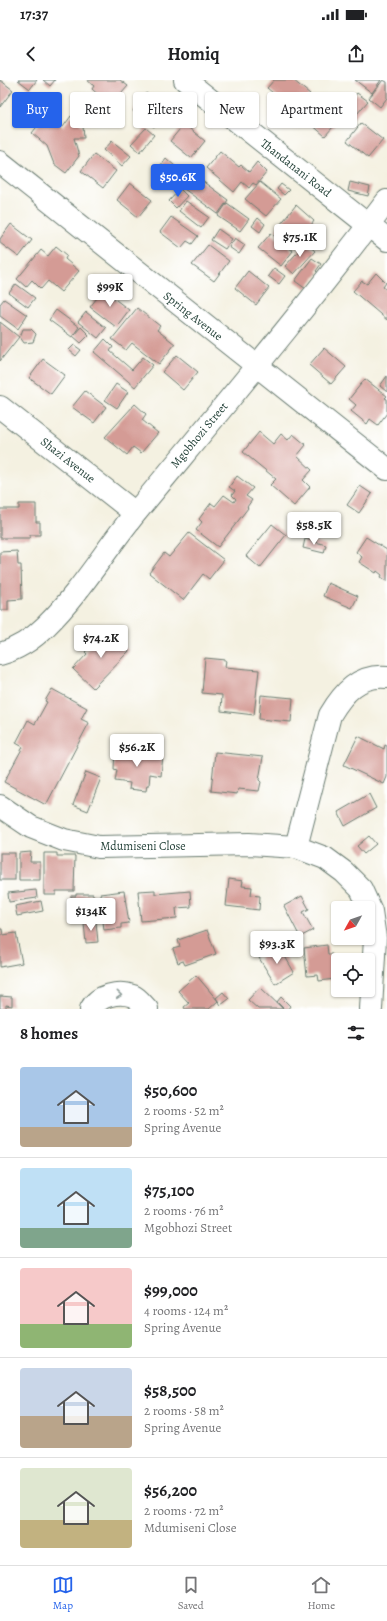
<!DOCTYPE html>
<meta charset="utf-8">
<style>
:root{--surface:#fff;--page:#f6f6f6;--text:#202124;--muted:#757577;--line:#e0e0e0;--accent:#2563eb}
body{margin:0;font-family:Alegreya,serif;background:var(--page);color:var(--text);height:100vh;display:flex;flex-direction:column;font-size:15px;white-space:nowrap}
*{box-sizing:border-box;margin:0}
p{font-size:13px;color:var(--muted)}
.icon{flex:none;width:22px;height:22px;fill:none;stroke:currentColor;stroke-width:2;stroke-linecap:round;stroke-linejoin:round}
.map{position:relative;height:929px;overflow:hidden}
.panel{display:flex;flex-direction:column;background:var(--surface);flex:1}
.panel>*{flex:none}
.hud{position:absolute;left:12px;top:12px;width:363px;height:36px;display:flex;gap:8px}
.needle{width:26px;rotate:230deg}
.controls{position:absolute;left:331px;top:821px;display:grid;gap:8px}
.controls a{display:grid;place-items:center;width:44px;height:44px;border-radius:4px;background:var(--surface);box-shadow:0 1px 3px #0004;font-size:20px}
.price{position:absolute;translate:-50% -34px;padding:0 9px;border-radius:4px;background:#fff;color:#222;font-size:13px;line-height:26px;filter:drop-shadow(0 1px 2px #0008)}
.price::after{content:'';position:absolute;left:50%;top:24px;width:12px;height:9px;margin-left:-6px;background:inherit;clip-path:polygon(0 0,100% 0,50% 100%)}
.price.selected{background:var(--accent);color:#fff}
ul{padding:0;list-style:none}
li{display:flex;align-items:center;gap:12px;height:100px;padding:0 20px}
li+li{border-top:1px solid var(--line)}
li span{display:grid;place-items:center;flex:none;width:112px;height:80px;border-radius:4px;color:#555}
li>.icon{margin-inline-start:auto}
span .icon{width:48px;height:48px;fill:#fffc;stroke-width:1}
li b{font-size:17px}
h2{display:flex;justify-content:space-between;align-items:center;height:48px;padding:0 20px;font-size:17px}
.chip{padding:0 14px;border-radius:4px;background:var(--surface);box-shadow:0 1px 3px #0004;font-size:14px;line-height:36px}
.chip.selected{background:var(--accent);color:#fff}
.status{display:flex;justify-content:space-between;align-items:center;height:28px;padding:0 20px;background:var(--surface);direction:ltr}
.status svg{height:11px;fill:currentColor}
header{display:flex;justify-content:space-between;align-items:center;height:52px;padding:0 20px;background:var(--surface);font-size:18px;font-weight:600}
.dock{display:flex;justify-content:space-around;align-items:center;height:56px;border-top:1px solid var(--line);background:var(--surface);font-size:11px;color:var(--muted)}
.dock a{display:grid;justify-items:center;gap:2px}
.dock .selected{color:var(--accent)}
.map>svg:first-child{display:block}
.building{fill:#d49b95}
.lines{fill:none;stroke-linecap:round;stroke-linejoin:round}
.minor-casing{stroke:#6a7c71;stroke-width:24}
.minor{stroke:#fff;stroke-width:22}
.oneway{stroke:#8f9e9a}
.labels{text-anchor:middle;stroke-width:3.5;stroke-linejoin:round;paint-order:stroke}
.street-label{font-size:12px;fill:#1f3d34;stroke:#fff}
</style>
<div class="status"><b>17:37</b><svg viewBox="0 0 49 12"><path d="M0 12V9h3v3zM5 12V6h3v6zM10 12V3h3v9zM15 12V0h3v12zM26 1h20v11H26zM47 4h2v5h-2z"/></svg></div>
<header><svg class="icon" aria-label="back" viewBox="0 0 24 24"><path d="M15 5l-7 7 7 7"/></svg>Homiq<svg class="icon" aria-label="share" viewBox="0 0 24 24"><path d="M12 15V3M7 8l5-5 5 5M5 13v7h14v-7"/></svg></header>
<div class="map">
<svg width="387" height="929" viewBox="0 0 387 929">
<rect width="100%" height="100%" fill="#fff"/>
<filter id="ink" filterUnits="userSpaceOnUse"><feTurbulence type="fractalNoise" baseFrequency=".025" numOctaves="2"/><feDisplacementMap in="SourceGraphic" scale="8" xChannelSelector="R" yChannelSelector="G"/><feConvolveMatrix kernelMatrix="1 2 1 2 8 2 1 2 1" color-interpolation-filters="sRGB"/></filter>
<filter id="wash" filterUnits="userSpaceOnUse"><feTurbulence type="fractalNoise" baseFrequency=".012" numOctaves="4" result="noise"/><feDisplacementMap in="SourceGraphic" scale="16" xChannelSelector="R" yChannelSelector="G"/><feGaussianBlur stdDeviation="0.9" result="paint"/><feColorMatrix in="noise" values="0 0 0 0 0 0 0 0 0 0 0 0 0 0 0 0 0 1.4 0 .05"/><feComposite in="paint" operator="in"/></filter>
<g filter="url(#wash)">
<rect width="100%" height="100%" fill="#f4f1e1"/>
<g id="blocks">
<!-- building -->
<g class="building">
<path d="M0 0 13 10 0 27Z"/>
<path d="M18 0H37L30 9Z"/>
<path d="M43 0H55L50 6Z"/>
<path d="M87 0H120L128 6 114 22 107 16 104 20 92 9 94 6Z"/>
<path d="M274 0H293L310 14 296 32 267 8Z"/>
<path d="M355 0H381L372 13Z"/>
<path d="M383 0 387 2V18L380 27 369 18Z"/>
<path d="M146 13 168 29 154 47 133 31Z"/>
<path d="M357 13 368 21 351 41 341 32Z"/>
<path d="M318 21 340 39 325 56 304 38Z"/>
<path d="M47 34 63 47 71 36 83 46 84 58H74L79 76 66 93 54 84 47 66 32 53Z"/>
<path d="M361 43 383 60 368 78 347 61Z"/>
<path d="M184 44 205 61 191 78 170 61Z"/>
<path d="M146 48 154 55 140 72 131 64Z"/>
<path d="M112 61 131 76 122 86 104 70Z"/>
<path d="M220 71 239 87 241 85 249 92 257 82 267 92 256 105 253 103 249 108 242 102 234 112 206 88Z"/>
<path d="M94 74 116 91 103 108 81 91Z"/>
<path d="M166 78 176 87 167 97 158 89Z"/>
<path d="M190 92 228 120 218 134 180 106Z"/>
<path d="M260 102 281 119 266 136 245 119Z"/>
<path d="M350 102 370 107 368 116 348 111Z"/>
<path d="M130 103 152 120 138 137 117 120Z"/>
<path d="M281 104 289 110 284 115 277 109Z"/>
<path d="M180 109 187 116 176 128 169 121Z"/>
<path d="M186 121 209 137 201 148 179 131Z"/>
<path d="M227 123 249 139 240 151 218 136Z"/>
<path d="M296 125 314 141 309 148 312 150 298 168 276 150Z"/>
<path d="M171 137 198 156 192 164 187 161 181 168 160 152Z"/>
<path d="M258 138 265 144 260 152 252 146Z"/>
<path d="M11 144 32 160 19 177 0 163V159Z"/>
<path d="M218 149 232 159 225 169 211 160Z"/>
<path d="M271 153 293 171 281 186 258 168Z"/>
<path d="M235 158 245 165 239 174 229 167Z"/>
<path d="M306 163 315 171 294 194 285 186Z"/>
<path d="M208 165 229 181 214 201 192 185Z"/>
<path d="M56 166 67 175 65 179 79 191 61 212 48 201 41 209 32 200 26 207 17 199 41 170 48 176Z"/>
<path d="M312 178 321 184 316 191 318 193 306 209 295 201Z"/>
<path d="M274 188 285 196 279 204 268 196Z"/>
<path d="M248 191 269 208 256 225 235 208Z"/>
<path d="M376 193 386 203 383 207 387 210V240L353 211 362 201 367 204Z"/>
<path d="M16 204 35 218 28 227 9 213Z"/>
<path d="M103 210 129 230 116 247 90 227Z"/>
<path d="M4 219 27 235 18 249 0 236V224Z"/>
<path d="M137 228 160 246 157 250 175 264 159 284 132 263 126 270 112 259Z"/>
<path d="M56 230 79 247 72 257 49 240Z"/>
<path d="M86 232 106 248 98 258 78 242Z"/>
<path d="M0 242 19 257 0 281Z"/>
<path d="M81 247 89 255 81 263 73 256Z"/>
<path d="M23 249H31L36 254 33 262 24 263 20 257Z"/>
<path d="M105 259 113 267 110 271 132 290 143 277 153 285 135 307 94 272Z"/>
<path d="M74 265 81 270 76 276 69 270Z"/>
<path d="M324 268 346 287 331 304 309 285Z"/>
<path d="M177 275 198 292 183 310 162 292Z"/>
<path d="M43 279 65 295 51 314 29 298Z"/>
<path d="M387 296V312L380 306Z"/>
<path d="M365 299 387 316 385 318 387 319V333L378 345 370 339 367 344 351 331 356 325 349 319Z"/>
<path d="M116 304 128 312 117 328 105 320Z"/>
<path d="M85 311 106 327 94 343 72 327Z"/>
<path d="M135 324 146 334 142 340 158 353 141 373 133 367 127 375 105 357Z"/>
<path d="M259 352 273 364 281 354 288 360 293 354 306 365 297 376 312 390 303 400 310 407 294 426 270 405 276 399 243 372Z"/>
<path d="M237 396 253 408 246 416 252 420 247 427 248 428 218 467 196 450 202 442 199 439 211 423 215 426 224 415 234 422 236 419 232 415 235 411 229 407Z"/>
<path d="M360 406 372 414 359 433 347 425Z"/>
<path d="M19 424H36V442H40V455H30V458H0V429H19Z"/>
<path d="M272 444 286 455 260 488 246 476Z"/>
<path d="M189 453 224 480 209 499 203 494 183 520 149 493 164 473 169 477Z"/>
<path d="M366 457 387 470V501L381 497 382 495 377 491 376 493 359 482 362 477 356 472Z"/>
<path d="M305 459 326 465 324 473 303 468Z"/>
<path d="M17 471 18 485H21L22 519 8 520V530H0V472Z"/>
<path d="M328 503 358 516 352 528 323 516Z"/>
<path d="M109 551 129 571 93 608 73 589 87 574 85 572 99 557 101 559Z"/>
<path d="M205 578 226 580 225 587 259 590 254 635 221 631 222 615 202 613Z"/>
<path d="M52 609 87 628 81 639 89 643 46 725 4 702 23 667 16 663 28 640 35 644 47 622 45 621Z"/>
<path d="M261 615 293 618 291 642 259 639Z"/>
<path d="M358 656 384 669 385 665 387 666V697L384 704 344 685Z"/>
<path d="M115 670 163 675 161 696 150 694 149 705H147L146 711 129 709 130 703 115 701 117 690 114 689Z"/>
<path d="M215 672 263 677 259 700 261 702 259 711 238 709 237 714 211 711Z"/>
<path d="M86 692 101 698 88 731 73 725Z"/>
<path d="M369 714 376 728 345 746 338 732Z"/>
<path d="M369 756 376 764 364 774 357 766Z"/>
<path d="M31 772 30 782H40V800H19V773Z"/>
<rect x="0" y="773" width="15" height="27"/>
<path d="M44 773H57V776H75L74 811H56V815H44Z"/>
<path d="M229 799 243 801 242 806 252 807 251 815 260 816 259 830 226 826Z"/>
<path d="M36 810 37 818 9 822 8 813Z"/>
<path d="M155 810V814L190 811 191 827 176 828 177 838 141 841 138 811Z"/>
<path d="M124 811 129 843 121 844V848L104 850 100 814Z"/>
<path d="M76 814H93V825H71V816H76Z"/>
<path d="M302 816 309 829 303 832 313 850 300 857 284 826Z"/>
<path d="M41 821 43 831 17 836 15 826Z"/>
<path d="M96 842 98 862 86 863 84 843Z"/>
<path d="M0 849H2L3 855 16 853 22 883 0 887Z"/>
<path d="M207 850 216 874 185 885 183 881 178 883 173 869 180 867 178 860Z"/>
<path d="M327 865 328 874H332L335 899 319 901 318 895 307 896 304 868Z"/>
<path d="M279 866 294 892 275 904 259 878Z"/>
<path d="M196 895 218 921 209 929H185L184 927 189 923 178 911Z"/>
<path d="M260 907 283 929H258L248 920Z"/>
<path d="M223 912 229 919 221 925 216 918Z"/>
<path d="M0 916 12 917V926L6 925V929H0Z"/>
<path d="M281 917 290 926 288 929H284L277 922Z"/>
</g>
</g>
</g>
<g filter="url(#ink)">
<use href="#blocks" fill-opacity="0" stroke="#6a7c71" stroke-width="1"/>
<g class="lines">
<defs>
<g id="minor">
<path d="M185 0 387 160"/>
<path d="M0 82 387 389"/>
<path d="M0 327 135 433"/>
<path d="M0 574C18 569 33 559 46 546 81 512 107 467 138 430 222 328 307 227 387 121"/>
<path d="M0 726 31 747 64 760 99 767 249 764 296 767 325 778 344 792 361 809 371 831 375 858 371 929"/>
<path d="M296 767 330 635C343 613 359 594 387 597"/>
<path d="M91 929C98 915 119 911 133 916 138 918 143 925 147 929"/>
</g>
</defs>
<!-- minor casing -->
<use href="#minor" class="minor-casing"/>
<!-- minor -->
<use href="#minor" class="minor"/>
</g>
<!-- one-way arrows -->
<defs><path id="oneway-chevron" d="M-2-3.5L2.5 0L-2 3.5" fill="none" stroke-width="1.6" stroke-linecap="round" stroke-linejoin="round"/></defs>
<use class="oneway" href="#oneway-chevron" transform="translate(119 915) rotate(5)"/>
</g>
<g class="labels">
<!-- street labels -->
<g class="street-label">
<text transform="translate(296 88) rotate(38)" y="4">Thandanani Road</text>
<text transform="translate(193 236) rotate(38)" y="4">Spring Avenue</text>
<text transform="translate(199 355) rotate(-50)" y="4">Mgobhozi Street</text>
<text transform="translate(68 380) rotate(38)" y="4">Shazi Avenue</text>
<text x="143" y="770">Mdumiseni Close</text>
</g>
</g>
</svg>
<div class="controls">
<a><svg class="needle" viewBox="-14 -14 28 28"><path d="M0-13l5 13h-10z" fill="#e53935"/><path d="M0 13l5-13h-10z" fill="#757577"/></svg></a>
<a><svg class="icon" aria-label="locate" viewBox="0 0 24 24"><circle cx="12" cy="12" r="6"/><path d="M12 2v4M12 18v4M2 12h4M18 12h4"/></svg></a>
</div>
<b class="price selected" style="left:178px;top:118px">$50.6K</b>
<b class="price" style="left:300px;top:178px">$75.1K</b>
<b class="price" style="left:110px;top:228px">$99K</b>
<b class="price" style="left:314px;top:466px">$58.5K</b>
<b class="price" style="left:101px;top:579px">$74.2K</b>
<b class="price" style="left:137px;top:688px">$56.2K</b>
<b class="price" style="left:91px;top:852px">$134K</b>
<b class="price" style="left:277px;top:885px">$93.3K</b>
<div class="hud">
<a class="chip selected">Buy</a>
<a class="chip">Rent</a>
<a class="chip">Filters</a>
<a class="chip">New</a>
<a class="chip">Apartment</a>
</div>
</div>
<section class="panel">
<h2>8 homes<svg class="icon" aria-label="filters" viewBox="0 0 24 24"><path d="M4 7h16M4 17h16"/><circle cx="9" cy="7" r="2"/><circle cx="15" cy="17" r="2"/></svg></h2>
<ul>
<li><span style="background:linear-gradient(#a9c7e8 75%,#b9a48a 0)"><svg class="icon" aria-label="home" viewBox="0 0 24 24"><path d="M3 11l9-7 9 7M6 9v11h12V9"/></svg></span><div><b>$50,600</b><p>2 rooms · 52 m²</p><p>Spring Avenue</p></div></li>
<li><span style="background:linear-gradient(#bfe0f5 75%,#7fa58c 0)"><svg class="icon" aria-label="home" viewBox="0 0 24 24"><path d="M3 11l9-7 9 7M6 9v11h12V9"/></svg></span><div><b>$75,100</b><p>2 rooms · 76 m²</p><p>Mgobhozi Street</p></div></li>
<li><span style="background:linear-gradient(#f6c9c9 70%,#8fb573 0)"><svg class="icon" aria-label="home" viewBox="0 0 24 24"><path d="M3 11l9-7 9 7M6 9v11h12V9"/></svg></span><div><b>$99,000</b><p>4 rooms · 124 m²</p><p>Spring Avenue</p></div></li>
<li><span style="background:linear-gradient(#c9d6e8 60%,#b9a48a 0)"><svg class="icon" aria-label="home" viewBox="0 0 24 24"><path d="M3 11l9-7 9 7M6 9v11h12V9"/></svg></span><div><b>$58,500</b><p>2 rooms · 58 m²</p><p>Spring Avenue</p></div></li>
<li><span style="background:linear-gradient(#dfe7d0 65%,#c2b280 0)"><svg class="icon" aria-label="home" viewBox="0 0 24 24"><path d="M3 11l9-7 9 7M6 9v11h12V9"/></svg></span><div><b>$56,200</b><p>2 rooms · 72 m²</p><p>Mdumiseni Close</p></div></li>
</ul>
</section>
<nav class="dock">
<a class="selected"><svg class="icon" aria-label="map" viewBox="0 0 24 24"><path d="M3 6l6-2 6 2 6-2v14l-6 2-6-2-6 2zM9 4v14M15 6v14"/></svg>Map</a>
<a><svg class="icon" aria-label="saved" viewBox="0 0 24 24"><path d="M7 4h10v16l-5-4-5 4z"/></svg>Saved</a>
<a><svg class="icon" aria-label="home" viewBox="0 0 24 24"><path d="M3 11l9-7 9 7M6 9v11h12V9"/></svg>Home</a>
</nav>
